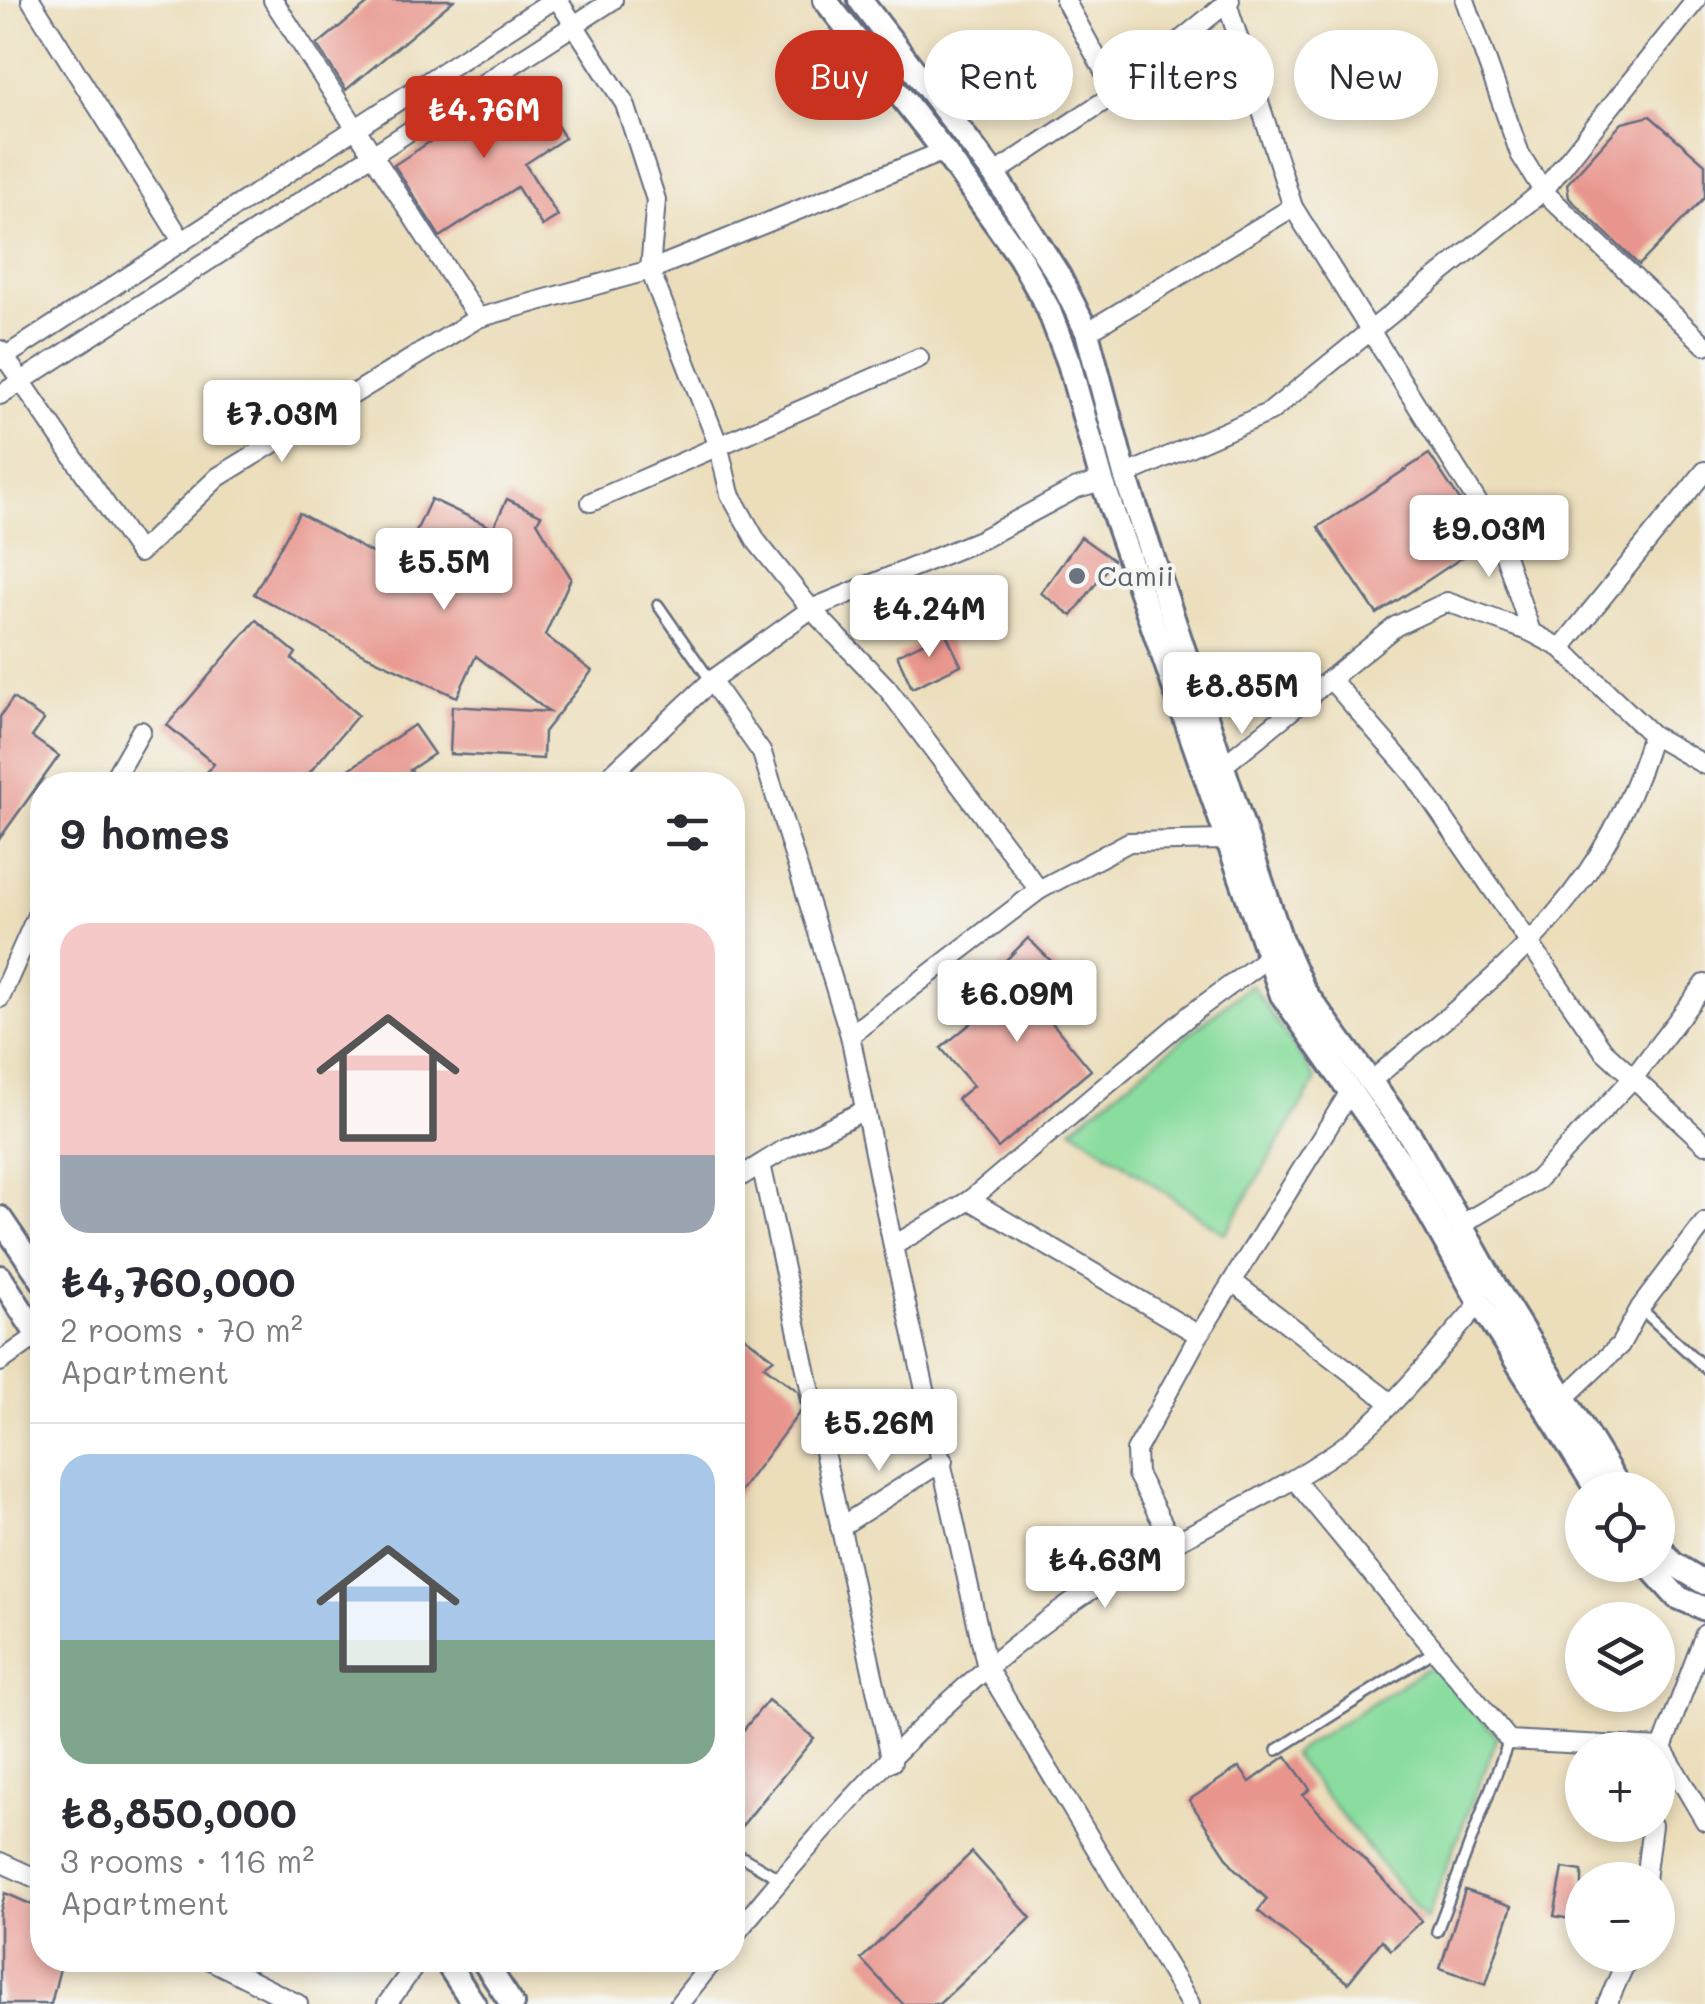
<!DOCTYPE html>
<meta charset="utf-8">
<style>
:root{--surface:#fff;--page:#f2f2f3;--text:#2b2b33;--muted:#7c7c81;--line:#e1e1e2;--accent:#c8321e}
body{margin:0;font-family:Mali,sans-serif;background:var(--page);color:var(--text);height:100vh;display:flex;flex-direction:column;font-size:38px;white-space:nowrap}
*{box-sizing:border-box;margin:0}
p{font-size:32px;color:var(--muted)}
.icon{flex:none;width:55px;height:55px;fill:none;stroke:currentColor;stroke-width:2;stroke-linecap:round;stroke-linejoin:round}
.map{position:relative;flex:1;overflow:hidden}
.side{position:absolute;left:30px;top:772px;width:715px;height:1200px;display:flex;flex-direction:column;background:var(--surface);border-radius:40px;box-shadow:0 5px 15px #0003}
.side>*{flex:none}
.top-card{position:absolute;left:775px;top:30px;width:780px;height:90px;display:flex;gap:20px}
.tools{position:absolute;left:1565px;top:1472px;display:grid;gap:20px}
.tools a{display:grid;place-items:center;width:110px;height:110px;border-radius:50%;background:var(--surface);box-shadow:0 5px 15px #0003;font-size:50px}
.price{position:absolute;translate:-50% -85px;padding:0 22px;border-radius:10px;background:#fff;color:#222;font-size:32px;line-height:65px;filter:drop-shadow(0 2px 5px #0008)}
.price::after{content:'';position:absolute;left:50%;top:60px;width:30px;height:22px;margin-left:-15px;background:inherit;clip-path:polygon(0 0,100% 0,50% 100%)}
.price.on{background:var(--accent);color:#fff}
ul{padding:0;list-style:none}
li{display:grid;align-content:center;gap:20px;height:530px;padding:0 30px}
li+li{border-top:2px solid var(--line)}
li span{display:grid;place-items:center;height:310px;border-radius:30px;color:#555}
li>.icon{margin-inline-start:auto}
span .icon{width:180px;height:180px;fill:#fffc;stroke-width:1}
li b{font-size:42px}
h2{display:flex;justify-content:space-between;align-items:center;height:120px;padding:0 30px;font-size:42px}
.tag{padding:0 35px;border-radius:45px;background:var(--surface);box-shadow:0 5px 15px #0003;font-size:35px;line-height:90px}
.tag.on{background:var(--accent);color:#fff}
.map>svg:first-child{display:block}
.green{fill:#8add9f;stroke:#52867e;stroke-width:2.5}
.building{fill:#e8958d}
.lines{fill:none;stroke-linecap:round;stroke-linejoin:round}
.service-casing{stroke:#646c7f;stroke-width:14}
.minor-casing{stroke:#646c7f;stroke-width:22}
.tertiary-casing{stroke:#646c7f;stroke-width:28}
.service{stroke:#fff;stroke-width:9}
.minor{stroke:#fff;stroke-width:18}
.tertiary{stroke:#fff;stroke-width:22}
.worship-dot{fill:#6b7280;stroke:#f6f6f2;stroke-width:4}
.labels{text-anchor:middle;stroke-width:8;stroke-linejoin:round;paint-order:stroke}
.worship-label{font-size:28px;fill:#5b616d;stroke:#f6f6f2;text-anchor:start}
</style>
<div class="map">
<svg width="1705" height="2004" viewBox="0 0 1705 2004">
<rect width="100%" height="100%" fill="#f6f6f2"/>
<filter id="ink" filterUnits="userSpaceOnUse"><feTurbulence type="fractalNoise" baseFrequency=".01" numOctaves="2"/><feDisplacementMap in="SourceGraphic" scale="20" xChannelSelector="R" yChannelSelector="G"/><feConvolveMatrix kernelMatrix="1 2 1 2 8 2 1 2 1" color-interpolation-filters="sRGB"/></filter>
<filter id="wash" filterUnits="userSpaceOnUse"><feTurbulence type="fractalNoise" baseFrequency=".0048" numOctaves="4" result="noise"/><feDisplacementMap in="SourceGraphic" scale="40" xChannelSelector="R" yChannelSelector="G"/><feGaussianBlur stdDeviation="2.25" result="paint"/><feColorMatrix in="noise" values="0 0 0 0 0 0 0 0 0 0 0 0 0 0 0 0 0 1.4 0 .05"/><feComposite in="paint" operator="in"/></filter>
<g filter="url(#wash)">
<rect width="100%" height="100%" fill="#ecdebb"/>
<!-- green -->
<g class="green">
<path d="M1251 984 1316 1080 1225 1234 1072 1128Z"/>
<path d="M1427 1668H1437L1497 1737 1426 1920 1292 1754Z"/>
</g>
<g id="blocks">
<!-- building -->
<g class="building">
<path d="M372 0H454L346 90 317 45Z"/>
<path d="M527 79 565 138 525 164 558 216 542 226 517 187 440 237 394 165Z"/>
<path d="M1650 116 1705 164V197L1639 265 1569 198 1567 184 1622 123Z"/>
<path d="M1429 454 1487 541 1377 614 1318 527Z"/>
<path d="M431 499 493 528 507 499 541 515 537 522 571 578 545 635 592 671 544 732 543 759 450 754 452 706 549 712 476 656 457 697 361 653 254 594 299 513 399 568Z"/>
<path d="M1081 537 1113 560 1072 616 1041 593Z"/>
<path d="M256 620 296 653 292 659 358 715 299 785H196L214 764 167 725Z"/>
<path d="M945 632 961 665 912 688 897 655Z"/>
<path d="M13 698 44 720 32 737 59 756 0 838V717Z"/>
<path d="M414 725 434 754 410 770 427 785H326Z"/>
<path d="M1028 938 1079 989 1049 1019 1091 1070 998 1148 957 1099 973 1086 941 1048 987 1010 972 994Z"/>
<path d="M732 1327 774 1359 764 1366 798 1391 802 1409 732 1502Z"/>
<path d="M768 1700 814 1738 732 1838V1744Z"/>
<path d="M1286 1756 1310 1789 1303 1795 1422 1921 1391 1950 1382 1940 1348 1983 1258 1911 1267 1899 1234 1868 1189 1800 1239 1767 1250 1782Z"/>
<path d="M972 1852 1031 1918 939 2004H903L861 1959Z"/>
<path d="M1563 1868 1582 1871V1921L1554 1916Z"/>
<path d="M1465 1890 1512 1906 1486 1984 1440 1968Z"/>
<path d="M5 1893 42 1909V1960H62L51 2004H0V1913Z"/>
</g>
</g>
</g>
<g filter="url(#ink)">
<use href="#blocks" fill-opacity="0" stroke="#646c7f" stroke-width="2.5"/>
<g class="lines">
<defs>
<g id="service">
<path d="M658 605 711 681"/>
<path d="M1641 1309 1705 1368"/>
<path d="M1277 1750 1433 1652"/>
<path d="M732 1851 780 1879"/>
<path d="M1437 1931 1509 1740"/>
</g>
<g id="minor">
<path d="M31 0 182 241"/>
<path d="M273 0 478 318"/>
<path d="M558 0 625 104 656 200 650 270 718 444 730 494 757 542 811 609 887 688 1039 890 1129 842 1226 840"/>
<path d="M1065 0 1116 93"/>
<path d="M1226 0 1293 207 1498 535 1531 632 1561 648 1652 735C1601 904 1499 973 1371 1081"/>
<path d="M1465 0 1520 154 1543 191 1705 345"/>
<path d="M994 174 1116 93 1230 0"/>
<path d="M1087 332 1293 207"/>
<path d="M0 350 139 553 218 477 478 318 650 270 944 151"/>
<path d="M0 360 553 0"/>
<path d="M0 395 613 0"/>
<path d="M1125 475 1270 412 1543 191 1696 0"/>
<path d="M591 502 919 358"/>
<path d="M1561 648 1705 471"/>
<path d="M1333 682 1414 775 1603 1050 1705 1144"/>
<path d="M1652 735 1705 765"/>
<path d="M1224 765 1396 626 1447 602 1531 632"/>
<path d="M110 785 141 731"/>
<path d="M600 785 711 681"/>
<path d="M0 998 42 904"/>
<path d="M850 1035 762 753 711 681 811 609 982 539 1077 488 1102 481"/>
<path d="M761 1164 892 1762"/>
<path d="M732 1182 785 1149 865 1110"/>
<path d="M970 1200 1199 1335"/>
<path d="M1462 1224 1537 1180 1634 1077 1705 984"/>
<path d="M893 1246 850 1035 1039 890"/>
<path d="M1233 1282 1391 1403"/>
<path d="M0 1362 38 1335"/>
<path d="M1564 1398 1620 1345 1640 1308 1705 1222"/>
<path d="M1294 1479 1509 1740 1662 1748 1705 1821"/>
<path d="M840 1527 943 1461"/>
<path d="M1174 1545 1137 1474 1136 1451 1199 1335 1351 1090"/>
<path d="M1658 1784 1662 1748 1705 1634"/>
<path d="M0 1862 42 1881"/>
<path d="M1645 1880 1652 1825"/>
<path d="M732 1938C831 1817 941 1694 1070 1604 1155 1545 1254 1509 1339 1450 1393 1411 1436 1352 1480 1303"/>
<path d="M210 1960 298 2004"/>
<path d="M387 2004 419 1960"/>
<path d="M679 2004 714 1960"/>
<path d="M1190 2004 987 1668 893 1246 970 1200 1191 1014 1266 959"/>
<path d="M1607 2004 1629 1955"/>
</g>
<g id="tertiary">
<path d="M825 0 944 151 1019 256 1048 308 1069 363 1102 481 1282 995 1400 1162 1480 1303 1597 1490"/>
<path d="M860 0 994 174 1059 276 1087 332 1125 475 1281 940 1304 991 1411 1137 1495 1286 1621 1490"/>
<path d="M0 1218 42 1280"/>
<path d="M0 1277 42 1342"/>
<path d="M1658 1545 1672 1563 1705 1583"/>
<path d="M1648 1565 1677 1597 1705 1609"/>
<path d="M445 1960 474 2004"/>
<path d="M483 1960 512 2004"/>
</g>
</defs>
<!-- service casing -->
<use href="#service" class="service-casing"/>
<!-- minor casing -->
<use href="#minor" class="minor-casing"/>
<!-- tertiary casing -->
<use href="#tertiary" class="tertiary-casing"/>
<!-- service -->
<use href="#service" class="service"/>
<!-- minor -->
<use href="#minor" class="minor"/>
<!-- tertiary -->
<use href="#tertiary" class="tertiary"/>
</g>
</g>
<!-- markers -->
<circle class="worship-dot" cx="1077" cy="576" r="10"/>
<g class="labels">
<!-- worship labels -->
<g class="worship-label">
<text x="1097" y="586">Camii</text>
</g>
</g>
</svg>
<div class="tools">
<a><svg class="icon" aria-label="locate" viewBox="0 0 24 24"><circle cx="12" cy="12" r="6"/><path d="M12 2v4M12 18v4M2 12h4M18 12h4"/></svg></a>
<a><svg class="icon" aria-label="layers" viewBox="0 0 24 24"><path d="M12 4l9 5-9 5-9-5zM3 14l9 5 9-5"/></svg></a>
<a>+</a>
<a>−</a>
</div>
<b class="price on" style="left:484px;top:161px">₺4.76M</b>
<b class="price" style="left:282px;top:465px">₺7.03M</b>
<b class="price" style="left:1489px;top:580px">₺9.03M</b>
<b class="price" style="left:444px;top:613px">₺5.5M</b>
<b class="price" style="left:929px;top:660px">₺4.24M</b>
<b class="price" style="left:1242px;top:737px">₺8.85M</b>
<b class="price" style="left:1017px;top:1045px">₺6.09M</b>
<b class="price" style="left:879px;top:1474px">₺5.26M</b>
<b class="price" style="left:1105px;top:1611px">₺4.63M</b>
<div class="top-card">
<a class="tag on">Buy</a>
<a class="tag">Rent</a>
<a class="tag">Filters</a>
<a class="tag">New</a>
</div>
<section class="side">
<h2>9 homes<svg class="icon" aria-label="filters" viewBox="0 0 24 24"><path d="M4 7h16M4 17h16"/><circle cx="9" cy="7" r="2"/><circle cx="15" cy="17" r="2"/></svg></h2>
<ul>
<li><span style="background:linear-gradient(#f6c9c9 75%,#9aa5b1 0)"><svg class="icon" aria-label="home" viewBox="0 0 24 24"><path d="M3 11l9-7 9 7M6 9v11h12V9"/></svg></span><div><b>₺4,760,000</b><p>2 rooms · 70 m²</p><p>Apartment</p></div></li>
<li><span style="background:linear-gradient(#a9c7e8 60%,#7fa58c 0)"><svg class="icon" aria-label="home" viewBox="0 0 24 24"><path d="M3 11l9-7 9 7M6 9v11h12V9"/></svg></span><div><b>₺8,850,000</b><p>3 rooms · 116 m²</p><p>Apartment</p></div></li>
</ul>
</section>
</div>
